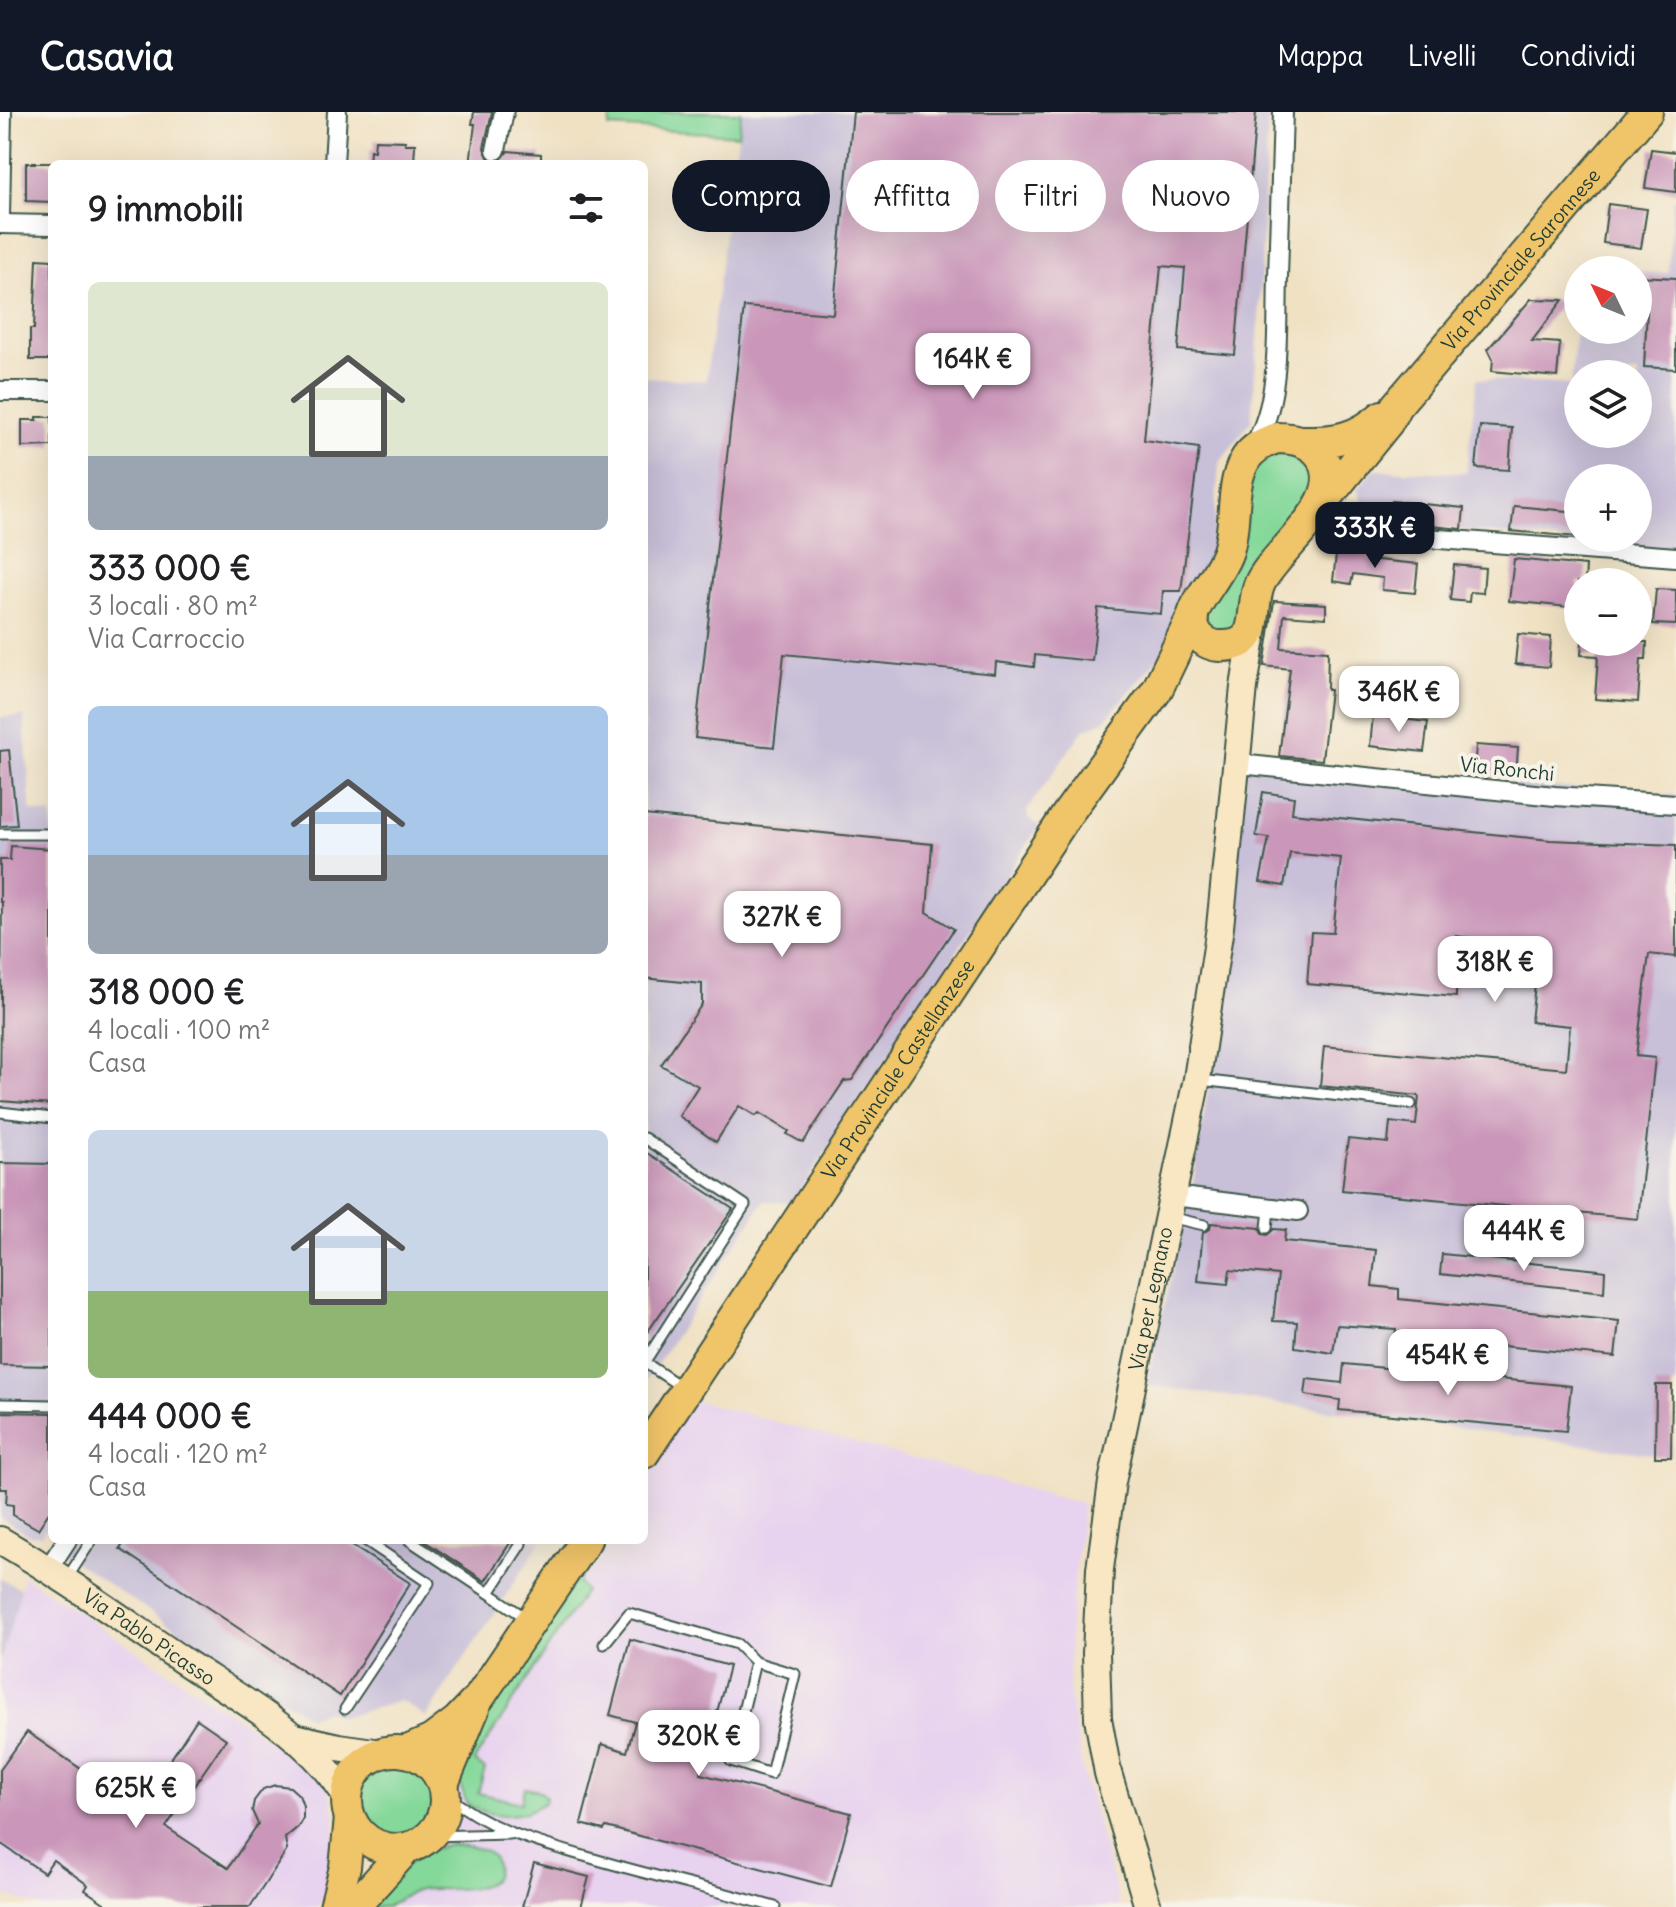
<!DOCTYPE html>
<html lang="it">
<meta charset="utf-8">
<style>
:root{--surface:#fff;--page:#f2f2f2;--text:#202124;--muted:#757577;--accent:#111827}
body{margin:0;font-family:Delius,sans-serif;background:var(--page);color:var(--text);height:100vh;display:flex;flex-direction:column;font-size:30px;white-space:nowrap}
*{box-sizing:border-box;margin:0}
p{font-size:26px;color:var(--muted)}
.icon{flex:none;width:44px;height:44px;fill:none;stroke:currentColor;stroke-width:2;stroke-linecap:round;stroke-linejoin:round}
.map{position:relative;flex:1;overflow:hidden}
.side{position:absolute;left:48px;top:48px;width:600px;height:1384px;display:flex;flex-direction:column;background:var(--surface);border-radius:12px;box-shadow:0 8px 32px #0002}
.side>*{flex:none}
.top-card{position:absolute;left:672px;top:48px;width:760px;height:72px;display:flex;gap:16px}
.needle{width:52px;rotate:313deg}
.fabs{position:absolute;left:1564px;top:144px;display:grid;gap:16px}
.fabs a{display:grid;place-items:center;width:88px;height:88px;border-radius:50%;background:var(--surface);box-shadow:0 8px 32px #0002;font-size:40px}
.price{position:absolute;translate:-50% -68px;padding:0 18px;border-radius:16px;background:#fff;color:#222;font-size:26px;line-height:52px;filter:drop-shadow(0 2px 4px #0008)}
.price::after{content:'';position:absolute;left:50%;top:48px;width:24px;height:18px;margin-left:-12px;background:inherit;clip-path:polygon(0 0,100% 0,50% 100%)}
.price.on{background:var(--accent);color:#fff}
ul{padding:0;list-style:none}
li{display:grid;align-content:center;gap:16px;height:424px;padding:0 40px}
li span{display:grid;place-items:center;height:248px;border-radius:12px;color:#555}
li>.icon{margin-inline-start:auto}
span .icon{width:144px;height:144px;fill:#fffc;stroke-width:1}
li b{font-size:34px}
h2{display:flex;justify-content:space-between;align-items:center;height:96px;padding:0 40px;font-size:34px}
.tag{padding:0 28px;border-radius:36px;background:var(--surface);box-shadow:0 8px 32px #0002;font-size:28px;line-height:72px}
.tag.on{background:var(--accent);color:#fff}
header{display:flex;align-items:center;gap:48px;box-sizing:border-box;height:112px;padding:0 40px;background:var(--accent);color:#fff}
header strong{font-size:38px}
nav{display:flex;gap:44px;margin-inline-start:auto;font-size:28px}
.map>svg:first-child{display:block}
.built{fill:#e7d2ef}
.industrial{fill:#c8bfd8;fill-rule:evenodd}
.green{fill:#84d89a;stroke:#528a67;stroke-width:2}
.building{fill:#ca97ba}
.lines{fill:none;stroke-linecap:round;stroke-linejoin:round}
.lane-casing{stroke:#3e5649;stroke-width:13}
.street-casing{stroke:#3e5649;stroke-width:22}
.secondary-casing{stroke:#3e5649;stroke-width:30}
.primary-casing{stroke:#3e5649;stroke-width:34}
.lane{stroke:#fff;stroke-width:9}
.street{stroke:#fff;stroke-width:18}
.secondary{stroke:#f9e7c3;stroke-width:26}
.primary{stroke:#f0c469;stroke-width:30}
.labels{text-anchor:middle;stroke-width:8;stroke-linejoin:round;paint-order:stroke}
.street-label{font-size:20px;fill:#1f3d34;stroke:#f7f3e8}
</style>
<header>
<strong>Casavia</strong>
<nav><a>Mappa</a><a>Livelli</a><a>Condividi</a></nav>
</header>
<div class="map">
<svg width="1676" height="1795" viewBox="0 0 1676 1795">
<rect width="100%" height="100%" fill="#f7f3e8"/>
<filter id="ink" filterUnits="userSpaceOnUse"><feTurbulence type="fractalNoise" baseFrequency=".0125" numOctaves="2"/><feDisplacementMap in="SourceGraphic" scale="16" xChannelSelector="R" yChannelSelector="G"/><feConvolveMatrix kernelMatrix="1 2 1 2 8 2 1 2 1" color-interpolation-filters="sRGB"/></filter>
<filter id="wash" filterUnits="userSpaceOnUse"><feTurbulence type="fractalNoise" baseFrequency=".006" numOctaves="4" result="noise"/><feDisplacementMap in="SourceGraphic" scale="32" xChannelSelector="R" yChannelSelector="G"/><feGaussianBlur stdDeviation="1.8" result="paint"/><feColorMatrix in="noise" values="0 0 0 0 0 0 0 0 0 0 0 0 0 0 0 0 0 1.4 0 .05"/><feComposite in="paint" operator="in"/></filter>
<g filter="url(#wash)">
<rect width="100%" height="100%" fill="#f0e1c3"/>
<!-- built -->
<g class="built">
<path d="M690 1287 1083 1392 1070 1512 1069 1575 1080 1647 1120 1795H367L408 1749 445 1728 455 1712 459 1693 456 1671 492 1581 598 1428H644V1357Z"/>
<path d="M24 1464 315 1658 326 1671 335 1704 333 1769 317 1795H43L0 1782V1551Z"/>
</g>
<!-- industrial -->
<g class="industrial">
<path d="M741 0H1268L1258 228 1251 309 1219 351 1211 456 1180 520 1104 609 1084 617 1027 698 1028 705 1039 714 792 1091 764 1089 644 1272V265L706 269Z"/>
<path d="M1673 87 1676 88V441L1370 408 1357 378 1373 358 1466 361 1477 267 1571 273 1578 191V218H1638V160L1668 161ZM1578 262H1638V322H1578ZM1578 366H1638V426H1578Z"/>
<path d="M24 604 31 699 52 703V1421L45 1417 41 1423H29L0 1405V605Z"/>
<path d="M1247 652 1676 684V1273H1672L1671 1345 1146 1273 1194 1067 1209 972Z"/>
<path d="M59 1428H542L426 1605 401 1589 341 1605 327 1598 309 1605 54 1436Z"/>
<path d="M0 1467 21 1477 0 1551Z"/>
</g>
<!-- green -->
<g class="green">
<path d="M611 0H741L738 23 609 15Z"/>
<path d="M1304 338 1321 370 1235 519 1213 522 1203 501 1248 367 1260 343Z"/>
<path d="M605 1428 608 1430 578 1470 585 1479 474 1649 485 1657 478 1681 521 1691 525 1676 540 1679 546 1685 545 1690C521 1708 493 1706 467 1693L459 1669 484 1606 595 1438Z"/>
<circle cx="396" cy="1688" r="38"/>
<path d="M450 1732C463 1734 489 1734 495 1749 508 1787 435 1774 419 1778 406 1781 398 1790 386 1795 381 1795 372 1795 367 1795 393 1766 409 1740 450 1732Z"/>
</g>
<g id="blocks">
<!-- building -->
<g class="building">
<path d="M474 0H492L484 36 489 47 500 49 508 39 541 42V52H470L475 12H472Z"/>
<path d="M853 0H1256L1235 243 1178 238 1185 156 1161 154 1144 328 1199 336 1181 479H1163L1161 502 1098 496 1092 549 1035 543 1034 555 996 550 995 562 784 542 774 635 695 626 744 195 833 202Z"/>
<path d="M375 28 405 29V32H415L414 52H369L370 38 374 39Z"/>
<path d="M1651 37 1676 40V80L1645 76Z"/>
<path d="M26 51H52V90L26 89Z"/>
<path d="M1608 92 1647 97 1641 136 1603 131Z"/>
<path d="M37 147 52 148V248H30V217H34Z"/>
<path d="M1638 164 1676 166V257L1644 255 1647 199 1638 198Z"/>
<path d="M1531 187 1563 188 1532 229 1560 231 1557 265 1492 259 1493 247 1488 237Z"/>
<path d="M37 305H52V334L22 335V308H37Z"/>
<path d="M1480 314 1512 316 1509 358 1476 356Z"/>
<path d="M1392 389 1464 396 1462 417 1390 410Z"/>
<path d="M1514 394 1578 400V425L1511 419Z"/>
<path d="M1337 434 1369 438 1368 447 1418 452 1415 481 1382 478 1383 466 1353 462 1351 472 1333 469Z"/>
<path d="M1514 447 1586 454 1585 470H1578V496L1509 489Z"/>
<path d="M1454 453 1485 456 1483 481 1470 480 1469 490 1450 488Z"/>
<path d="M1656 477 1676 478V513L1653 512Z"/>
<path d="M1274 489 1326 492V506L1284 503 1281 536 1328 539 1327 578H1330L1322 648 1279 644 1290 557 1264 554Z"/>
<path d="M1518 522 1551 525 1549 555 1515 552Z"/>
<path d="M1582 530H1647L1646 547H1641L1638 590 1595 587 1598 544 1581 543Z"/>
<path d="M1373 604 1428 610 1424 640 1370 634Z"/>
<path d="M1476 633 1518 636 1516 665 1474 661Z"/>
<path d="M9 638 17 713 0 714V639Z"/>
<path d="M1263 680 1294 685 1292 701 1550 728 1676 733V845L1649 842 1636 944 1655 946 1638 1107 1342 1078 1348 1027 1388 1031 1390 1010 1416 1013 1419 984 1320 974 1324 934 1566 957 1570 914 1531 910 1539 833 1456 824V885L1307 872 1311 820 1333 821 1341 746 1290 741 1284 774 1260 770 1269 726 1256 724Z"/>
<path d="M644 703 932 732 927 800 954 817 852 968 844 969 803 1031 787 1022 789 1019 759 1001 756 1004 739 994 716 1030 679 1004 698 974 661 953 702 892V872L644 866Z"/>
<path d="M11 734 52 737V993L0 989 2 790H0V748H10Z"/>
<path d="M644 1039 733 1097 644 1225Z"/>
<path d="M0 1051 52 1052V1254L0 1253Z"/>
<path d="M1211 1111 1260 1116 1262 1122 1267 1123 1274 1117 1286 1118 1284 1129 1376 1138 1372 1174 1399 1177V1187L1619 1209 1615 1245 1493 1233 1395 1227 1396 1217 1337 1213 1333 1241 1295 1235 1297 1210 1273 1209 1278 1163 1230 1158 1228 1172 1198 1169 1203 1120 1210 1117Z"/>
<path d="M1442 1142 1599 1158 1605 1159 1604 1180 1440 1162Z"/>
<path d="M1344 1252 1571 1274 1566 1319 1339 1298 1340 1288 1305 1283 1307 1267 1342 1271Z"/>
<path d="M1656 1273H1672L1671 1345H1655Z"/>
<path d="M0 1300 52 1301V1396L38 1417 13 1403V1393L6 1392 7 1377H0Z"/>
<path d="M126 1428H343L410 1471 340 1584 120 1437Z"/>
<path d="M423 1428H512L485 1469Z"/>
<path d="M630 1527 729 1554 701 1662 851 1701 831 1775 606 1715 604 1718 581 1712 602 1632 627 1640 635 1610 610 1603Z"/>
<path d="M197 1607 226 1627 166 1715 228 1756 258 1712 252 1699 254 1689 263 1677 275 1673 290 1675 299 1683 303 1694V1706L298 1715 285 1726 287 1738 250 1795H110L85 1778 88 1773 53 1748 44 1761 0 1731V1658L27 1620 113 1679 141 1693Z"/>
<path d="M534 1751 589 1765 581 1795H522Z"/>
</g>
</g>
</g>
<g filter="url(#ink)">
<use href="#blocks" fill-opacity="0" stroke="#3e5649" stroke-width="2"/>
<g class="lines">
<defs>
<g id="lane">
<path d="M0 722H52"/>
<path d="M1200 968 1411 992"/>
<path d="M0 1000 52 1006"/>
<path d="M644 1026 745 1093 644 1251"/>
<path d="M1169 1105 1204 1113"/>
<path d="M1267 1116 1269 1097"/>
<path d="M644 1250 683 1276"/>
<path d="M0 1292 52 1293"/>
<path d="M409 1428 489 1481 521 1432"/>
<path d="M67 1466 92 1428"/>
<path d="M489 1481 526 1506"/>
<path d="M604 1532 629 1501 737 1532 755 1550 795 1562 771 1662 731 1649 755 1550"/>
<path d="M345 1597 429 1471 365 1428"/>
<path d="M445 1682C488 1717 532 1729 584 1744 647 1763 712 1777 775 1795"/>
<path d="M429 1724 510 1722"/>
</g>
<g id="street">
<path d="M496 38 504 0"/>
<path d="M334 52 337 0"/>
<path d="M0 104 2 0"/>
<path d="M0 112 52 113"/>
<path d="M0 279H52"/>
<path d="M1254 333C1282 288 1276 218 1278 165 1280 110 1281 55 1283 0"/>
<path d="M1334 399 1374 422 1676 445"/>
<path d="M1239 652 1555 684 1676 692"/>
<path d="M1173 1084 1298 1099"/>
<path d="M48 1457 67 1428"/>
</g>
<g id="secondary">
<path id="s1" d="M0 1428C62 1464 120 1506 179 1546 235 1584 313 1625 347 1686"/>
<path d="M294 1625 338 1635 381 1641"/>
<path id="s2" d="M1148 1795 1108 1661 1098 1606 1096 1541 1100 1457 1112 1370 1197 967 1220 815 1244 575 1254 514"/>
</g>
<g id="primary">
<path d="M1277 326C1294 326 1310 329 1320 343 1353 386 1275 438 1260 471 1248 496 1265 535 1221 534 1205 534 1190 520 1193 503 1197 486 1221 461 1228 439 1237 411 1230 376 1244 350 1251 336 1264 330 1277 326Z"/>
<path d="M1304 329C1336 330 1357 326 1382 304"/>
<path id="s3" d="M1324 389 1388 310 1396 294 1647 0"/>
<path id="s4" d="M644 1341 1068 701 1157 578 1193 503"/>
<circle cx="396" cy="1688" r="49"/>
<path d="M405 1640 432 1628 457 1609 479 1586 586 1428"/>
<path d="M443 1672 474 1597"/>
<path d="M335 1795 345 1755 350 1706"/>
<path d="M354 1795 407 1736"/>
</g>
</defs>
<!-- lane casing -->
<use href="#lane" class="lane-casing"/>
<!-- street casing -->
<use href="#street" class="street-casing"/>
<!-- secondary casing -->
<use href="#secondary" class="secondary-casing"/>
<!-- primary casing -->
<use href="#primary" class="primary-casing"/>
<!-- lane -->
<use href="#lane" class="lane"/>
<!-- street -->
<use href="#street" class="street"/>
<!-- secondary -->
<use href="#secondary" class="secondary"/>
<!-- primary -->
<use href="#primary" class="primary"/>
</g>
</g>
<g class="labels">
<!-- street labels -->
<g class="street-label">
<text dy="7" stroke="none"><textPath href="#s3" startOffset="312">Via Provinciale Saronnese</textPath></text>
<text transform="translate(1507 657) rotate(6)" y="7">Via Ronchi</text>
<text dy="7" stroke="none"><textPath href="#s4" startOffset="460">Via Provinciale Castellanzese</textPath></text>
<text dy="7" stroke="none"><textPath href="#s2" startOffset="620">Via per Legnano</textPath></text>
<text dy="7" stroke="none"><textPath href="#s1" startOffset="178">Via Pablo Picasso</textPath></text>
</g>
</g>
</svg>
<div class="fabs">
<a><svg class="needle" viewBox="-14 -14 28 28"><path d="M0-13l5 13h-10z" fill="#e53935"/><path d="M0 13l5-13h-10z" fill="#757577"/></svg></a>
<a><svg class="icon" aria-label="layers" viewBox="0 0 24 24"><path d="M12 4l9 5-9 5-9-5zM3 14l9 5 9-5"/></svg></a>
<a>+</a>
<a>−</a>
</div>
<b class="price" style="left:973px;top:289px">164K €</b>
<b class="price on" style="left:1375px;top:458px">333K €</b>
<b class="price" style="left:1399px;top:622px">346K €</b>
<b class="price" style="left:782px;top:847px">327K €</b>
<b class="price" style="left:1495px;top:892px">318K €</b>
<b class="price" style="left:1524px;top:1161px">444K €</b>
<b class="price" style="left:1448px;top:1285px">454K €</b>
<b class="price" style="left:699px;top:1666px">320K €</b>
<b class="price" style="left:136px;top:1718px">625K €</b>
<div class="top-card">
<a class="tag on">Compra</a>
<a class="tag">Affitta</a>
<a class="tag">Filtri</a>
<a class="tag">Nuovo</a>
</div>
<section class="side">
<h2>9 immobili<svg class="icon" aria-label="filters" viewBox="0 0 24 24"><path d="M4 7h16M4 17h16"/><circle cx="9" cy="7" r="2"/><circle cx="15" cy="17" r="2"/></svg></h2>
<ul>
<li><span style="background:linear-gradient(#dfe7d0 70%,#9aa5b1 0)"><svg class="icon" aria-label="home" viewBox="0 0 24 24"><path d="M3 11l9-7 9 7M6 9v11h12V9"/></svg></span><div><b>333 000 €</b><p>3 locali · 80 m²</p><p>Via Carroccio</p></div></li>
<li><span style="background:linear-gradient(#a9c7e8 60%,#9aa5b1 0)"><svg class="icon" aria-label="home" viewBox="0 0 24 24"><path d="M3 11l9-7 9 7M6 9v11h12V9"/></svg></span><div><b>318 000 €</b><p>4 locali · 100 m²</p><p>Casa</p></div></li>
<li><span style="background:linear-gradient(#c9d6e8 65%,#8fb573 0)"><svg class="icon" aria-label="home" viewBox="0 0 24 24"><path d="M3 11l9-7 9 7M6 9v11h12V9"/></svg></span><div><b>444 000 €</b><p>4 locali · 120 m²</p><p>Casa</p></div></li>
</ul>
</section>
</div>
